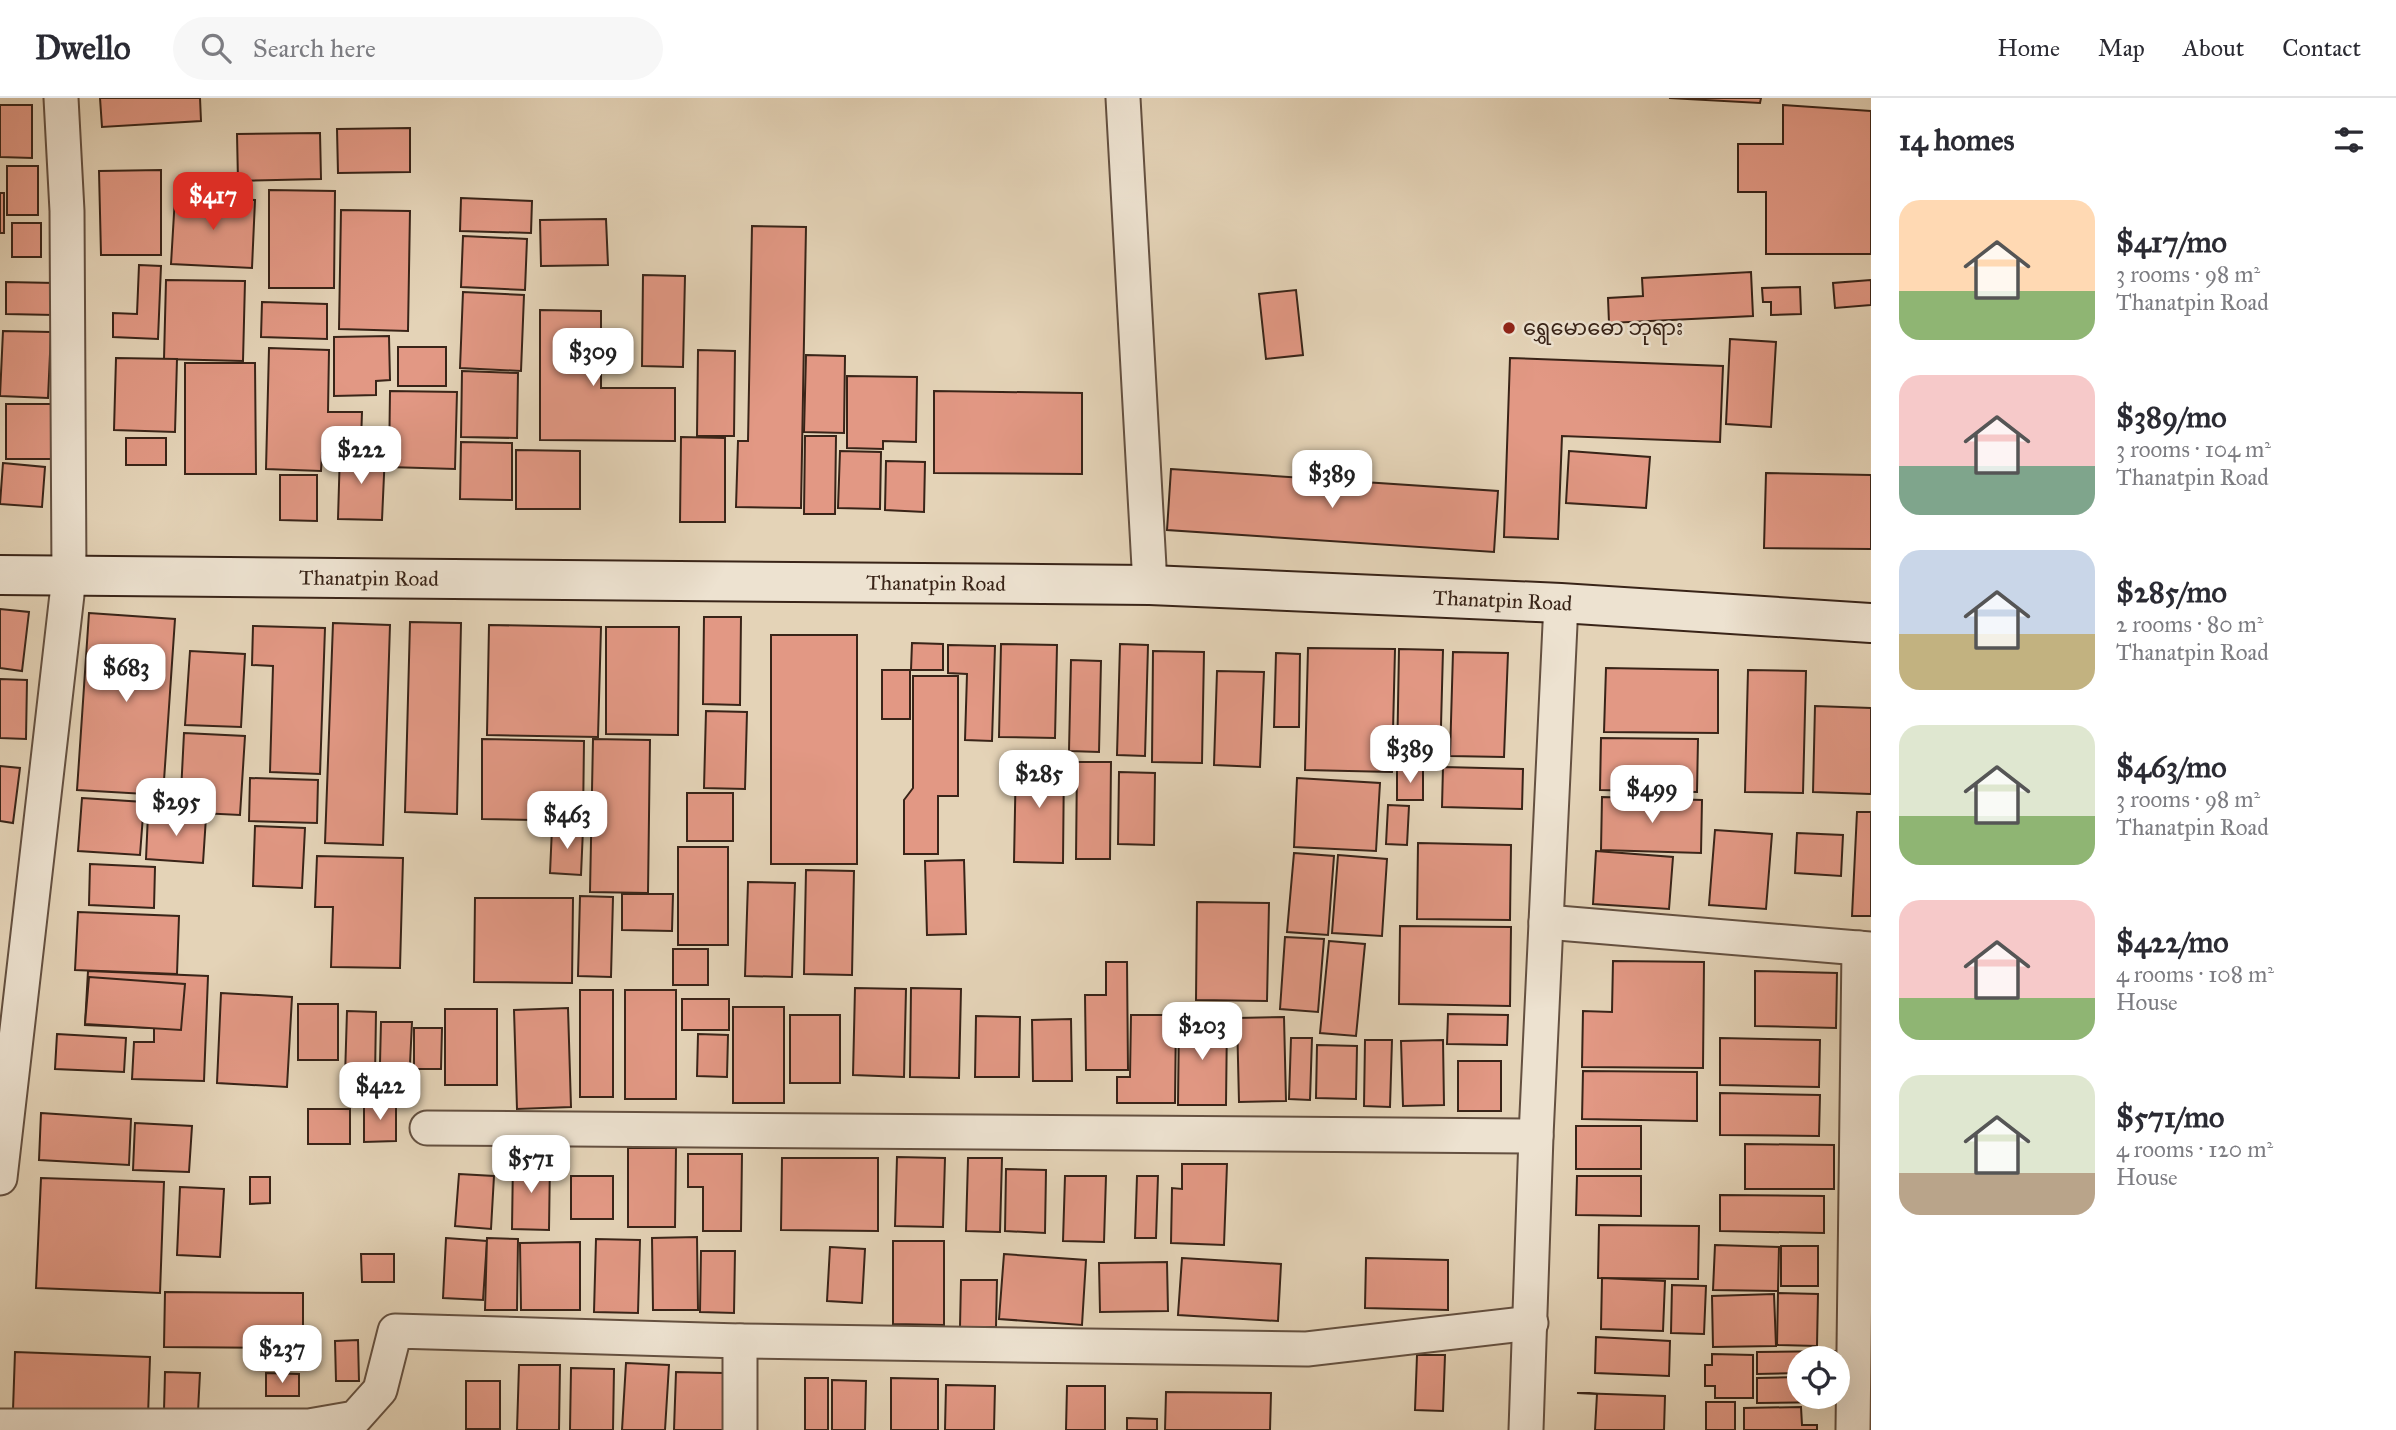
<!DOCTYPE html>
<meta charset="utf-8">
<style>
:root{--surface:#fff;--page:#f7f7f7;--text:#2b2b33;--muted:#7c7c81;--line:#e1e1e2;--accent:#d93025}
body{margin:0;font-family:"IM FELL Great Primer","Noto Sans Myanmar",serif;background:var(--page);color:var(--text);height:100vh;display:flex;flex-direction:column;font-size:26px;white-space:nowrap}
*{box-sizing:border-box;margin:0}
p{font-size:23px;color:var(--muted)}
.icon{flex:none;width:38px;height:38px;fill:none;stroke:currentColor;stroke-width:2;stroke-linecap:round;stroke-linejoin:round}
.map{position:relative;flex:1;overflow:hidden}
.details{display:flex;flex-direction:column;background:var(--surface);width:525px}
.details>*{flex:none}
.controls{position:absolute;left:1787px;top:1248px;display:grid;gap:14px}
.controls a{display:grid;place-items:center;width:63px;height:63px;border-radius:50%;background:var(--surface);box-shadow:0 7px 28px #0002;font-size:35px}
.price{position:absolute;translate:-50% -60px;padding:0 16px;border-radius:14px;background:#fff;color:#222;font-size:23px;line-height:46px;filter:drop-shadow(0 2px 4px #0008)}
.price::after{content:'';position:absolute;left:50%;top:42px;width:21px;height:16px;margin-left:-10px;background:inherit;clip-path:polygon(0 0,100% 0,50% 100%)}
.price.on{background:var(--accent);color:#fff}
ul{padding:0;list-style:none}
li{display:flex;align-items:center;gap:21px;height:175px;padding:0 28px}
li span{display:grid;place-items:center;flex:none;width:196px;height:140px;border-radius:21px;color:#555}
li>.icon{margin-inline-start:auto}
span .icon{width:84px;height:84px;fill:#fffc;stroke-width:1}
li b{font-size:30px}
h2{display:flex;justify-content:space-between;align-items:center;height:84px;padding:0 28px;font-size:30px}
header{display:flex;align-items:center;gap:42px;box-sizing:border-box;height:98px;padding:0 35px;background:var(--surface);border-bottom:2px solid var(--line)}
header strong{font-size:33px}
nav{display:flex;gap:38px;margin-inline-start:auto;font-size:24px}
.search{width:490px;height:63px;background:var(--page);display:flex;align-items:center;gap:18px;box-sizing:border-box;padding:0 24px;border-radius:38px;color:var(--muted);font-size:26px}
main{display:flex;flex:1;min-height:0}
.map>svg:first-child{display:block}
.building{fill:#e29884;stroke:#392418;stroke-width:2}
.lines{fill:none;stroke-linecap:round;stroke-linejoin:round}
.minor-casing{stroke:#645040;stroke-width:37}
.secondary-casing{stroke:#392418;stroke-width:42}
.minor{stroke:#ede2d0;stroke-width:33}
.secondary{stroke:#ede2d0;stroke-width:38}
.poi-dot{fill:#8f2418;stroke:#ede2d0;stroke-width:2.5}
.labels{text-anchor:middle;stroke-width:5;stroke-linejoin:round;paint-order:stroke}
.poi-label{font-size:21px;fill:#392418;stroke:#ede2d0;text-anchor:start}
.street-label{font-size:21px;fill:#392418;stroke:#ede2d0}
</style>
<header>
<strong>Dwello</strong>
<div class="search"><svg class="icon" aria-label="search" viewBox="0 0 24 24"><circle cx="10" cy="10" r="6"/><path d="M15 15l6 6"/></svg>Search here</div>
<nav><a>Home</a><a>Map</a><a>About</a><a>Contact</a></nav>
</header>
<main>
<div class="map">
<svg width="1871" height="1332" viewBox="0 0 1871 1332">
<rect width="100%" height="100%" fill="#e4d3b7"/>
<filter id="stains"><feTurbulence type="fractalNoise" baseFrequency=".00286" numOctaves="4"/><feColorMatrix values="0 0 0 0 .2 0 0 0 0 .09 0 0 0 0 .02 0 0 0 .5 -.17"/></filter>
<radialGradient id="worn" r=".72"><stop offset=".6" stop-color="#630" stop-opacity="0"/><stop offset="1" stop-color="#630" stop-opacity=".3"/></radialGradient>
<!-- building -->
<g class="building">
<path d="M100 0H200L201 23 102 29Z"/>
<path d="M1669 0H1761L1760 5Z"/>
<path d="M0 7H32V60L0 59Z"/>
<path d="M1783 7 1871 13V156H1766V94H1738V46H1783Z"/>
<path d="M410 30V74L338 75 337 31Z"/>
<path d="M320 35 321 81 238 83 237 36Z"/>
<rect x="7" y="68" width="31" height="49"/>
<path d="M161 72V157H101L99 73Z"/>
<path d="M269 92 335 93 334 190H269Z"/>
<rect x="0" y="95" width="4" height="40"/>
<path d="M175 99 255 102 252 170 171 166Z"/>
<path d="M461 100 532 103 531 135 460 133Z"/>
<path d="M341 112 410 113 408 233 339 231Z"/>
<path d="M606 121 608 167 541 168 540 122Z"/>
<rect x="12" y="125" width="29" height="34"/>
<path d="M752 128 806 129 801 410 736 409 738 343H748Z"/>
<path d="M463 138 527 141 525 192 461 189Z"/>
<path d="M139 167 161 168 158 241 113 239V215L137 216Z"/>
<path d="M1751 174 1753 218 1609 225 1608 200 1643 198 1642 180Z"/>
<path d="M643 177 685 178 683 269 642 268Z"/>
<path d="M166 182 245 183 243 263 164 261Z"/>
<path d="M1871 182V207L1835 210 1833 185Z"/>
<path d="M6 184 55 185 54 217 6 216Z"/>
<path d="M1800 189 1801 216 1771 217V204H1763L1762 190Z"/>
<path d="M1296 192 1303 257 1266 261 1259 196Z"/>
<path d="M463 194 524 197 521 273 460 270Z"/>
<path d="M262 204 327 206V241L261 239Z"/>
<path d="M540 212 601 213V290H675V343L540 342Z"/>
<path d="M3 233 51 234 48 300 0 298Z"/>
<path d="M389 238 390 282 376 283V297L334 298V239Z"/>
<path d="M1730 241 1776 244 1771 329 1726 326Z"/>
<rect x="398" y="249" width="48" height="39"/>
<path d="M269 250 329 252 328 314H362L361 344 333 343V355H322L321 373 266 371Z"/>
<path d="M698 252 735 253 734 338H697Z"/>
<path d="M806 257 845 258 844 335 804 334Z"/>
<path d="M116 260 177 261 175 334 114 332Z"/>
<path d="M1510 260 1723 268 1720 344 1562 338 1558 441 1504 439Z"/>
<path d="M185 265H255L256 376H185Z"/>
<path d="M462 273 518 275 517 340 461 339Z"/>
<path d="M847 278 917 279 916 344 883 343V351L847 350Z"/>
<path d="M390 293 457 294 455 371 389 369Z"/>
<path d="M934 293 1082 295V376L934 375Z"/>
<rect x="6" y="306" width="46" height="55"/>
<path d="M805 338H836L835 416H804Z"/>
<path d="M681 339 725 340V424H680Z"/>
<rect x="126" y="340" width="40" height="27"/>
<path d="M461 344 512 345V402L460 401Z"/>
<path d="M516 352 580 353V411H516Z"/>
<path d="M340 353 385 355 382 422 338 421Z"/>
<path d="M840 353 881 354 880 411 838 410Z"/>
<path d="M1569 353 1650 359 1646 410 1566 405Z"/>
<path d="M886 363 925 364 924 414 885 412Z"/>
<path d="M3 365 45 369 42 409 0 406Z"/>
<path d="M1171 371 1498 393 1494 454 1167 432Z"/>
<path d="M1766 375 1871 377V451L1764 450Z"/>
<path d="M280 377H317V423L280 422Z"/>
<path d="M0 511 29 514 22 573 0 570Z"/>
<path d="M89 515 175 521 163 697 77 692Z"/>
<path d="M704 519H741L740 607 703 606Z"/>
<path d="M410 524 461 525 457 716 405 714Z"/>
<path d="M333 525 390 527 383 747 325 745Z"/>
<path d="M489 527 601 529 598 639 487 637Z"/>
<path d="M253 528 325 530 320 676 270 674 273 568 252 567Z"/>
<path d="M606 529H679L678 637 606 636Z"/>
<rect x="771" y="537" width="86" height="229"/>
<path d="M912 545 943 546V572H911Z"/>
<path d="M1001 546 1057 547 1055 640 999 639Z"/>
<path d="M1120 546 1148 547 1145 658 1117 657Z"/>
<path d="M948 547 995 548 992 643 965 642 967 576 948 575Z"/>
<path d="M1308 550 1395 551 1392 674 1305 672Z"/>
<path d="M1399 551 1443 552 1440 666 1397 665Z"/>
<path d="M190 553 245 556 241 629 185 627Z"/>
<path d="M1153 553 1204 554 1202 665 1152 664Z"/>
<path d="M1453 554 1508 555 1504 659 1450 658Z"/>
<path d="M1276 555 1300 556 1299 629H1274Z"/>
<path d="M1071 562 1101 563 1099 654 1069 653Z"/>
<path d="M1606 570 1718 572V635L1604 634Z"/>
<rect x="882" y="572" width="28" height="49"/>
<path d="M1748 572 1806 573 1803 695 1745 694Z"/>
<path d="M1217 573 1264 574 1260 669 1214 667Z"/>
<path d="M913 578H958V698H938V756H904V702L913 690Z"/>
<path d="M0 581 27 582 26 641 0 640Z"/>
<path d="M1815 608 1871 610V696L1813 694Z"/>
<path d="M706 613 747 614 745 691 704 690Z"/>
<path d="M184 635 245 638 240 717 180 714Z"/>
<path d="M1601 640 1698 641 1697 694 1600 692Z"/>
<path d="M482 641 584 643 583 723 482 721Z"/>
<path d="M593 641 650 642 648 795 590 794Z"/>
<path d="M1016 659 1064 660 1063 765 1014 764Z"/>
<path d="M1077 664H1111L1110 761H1076Z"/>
<path d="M0 668 20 670 13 725 0 723Z"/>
<path d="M1443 669 1523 671 1522 711 1442 709Z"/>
<rect x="1397" y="671" width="26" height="31"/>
<path d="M1119 674 1155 675 1154 747 1118 746Z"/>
<path d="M250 680 318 682 317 725 249 723Z"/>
<path d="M1297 680 1380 685 1376 753 1294 749Z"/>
<rect x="687" y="695" width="46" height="48"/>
<path d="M1602 699 1702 702 1701 755 1601 752Z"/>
<path d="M82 700 144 704 140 757 78 753Z"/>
<path d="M1388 707 1409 708 1407 747 1386 746Z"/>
<path d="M1857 714H1871V818H1852Z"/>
<path d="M148 716 206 719 203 765 146 761Z"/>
<path d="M255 728 305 730 302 790 253 788Z"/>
<path d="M552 730 583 731 581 777 550 775Z"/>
<path d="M1715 732 1772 736 1766 811 1709 807Z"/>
<path d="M1797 735 1843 737 1841 778 1795 775Z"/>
<path d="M1418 745 1511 747 1510 822 1417 821Z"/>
<rect x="678" y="749" width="50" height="98"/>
<path d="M1596 753 1673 759 1669 811 1593 806Z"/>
<path d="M1294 755 1334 758 1328 837 1287 834Z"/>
<path d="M1338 757 1387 761 1382 838 1332 835Z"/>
<path d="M317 758 403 760 400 870 331 869 333 809H315Z"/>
<path d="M964 762 966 836 927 837 925 763Z"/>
<path d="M90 766 155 769 154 810 89 807Z"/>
<path d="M806 772 854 773 852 877 804 876Z"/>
<path d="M748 784 795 785 792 879 745 878Z"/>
<path d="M622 796H673L672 833 622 832Z"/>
<path d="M580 798 613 799 611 879 578 878Z"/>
<path d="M475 800H573L572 885 474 884Z"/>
<path d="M1197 804 1269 805 1267 903 1196 902Z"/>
<path d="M78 814 179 818 177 876 75 872Z"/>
<path d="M1400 828 1511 829 1510 908 1399 906Z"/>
<path d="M1285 839 1324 841 1318 914 1280 911Z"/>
<path d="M1329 843 1365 846 1356 938 1320 935Z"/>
<rect x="673" y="851" width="35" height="36"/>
<path d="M1613 863 1704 864 1703 970 1582 969 1583 913 1612 914Z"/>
<path d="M1106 864H1127L1128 972H1086L1085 897H1106Z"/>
<path d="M88 873 208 878 204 983 132 981 134 944H154V930L85 927Z"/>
<path d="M1755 873 1837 875 1836 930 1755 928Z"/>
<path d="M89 879 185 886 181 932 85 926Z"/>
<path d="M855 890 906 891 904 979 853 977Z"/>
<path d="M911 890 961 891 959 980 910 979Z"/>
<rect x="580" y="892" width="33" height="107"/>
<rect x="625" y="892" width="51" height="109"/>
<path d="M221 895 292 899 287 989 217 985Z"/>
<rect x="682" y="901" width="47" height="31"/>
<rect x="298" y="906" width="40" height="56"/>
<rect x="733" y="909" width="51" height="96"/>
<path d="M568 910 571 1009 517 1011 514 912Z"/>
<rect x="445" y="911" width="52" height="76"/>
<path d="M347 913 376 914 375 981 345 979Z"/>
<path d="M1448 916 1508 917 1507 947 1447 946Z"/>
<rect x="790" y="917" width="50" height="68"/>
<path d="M1131 917H1176L1175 1005H1117V979H1130Z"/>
<path d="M976 918 1020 919 1019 979H975Z"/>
<path d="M1284 919 1286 1003 1239 1004 1237 920Z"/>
<path d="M1179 920 1227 921 1226 1007H1178Z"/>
<path d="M1071 921 1072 983H1033L1032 922Z"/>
<path d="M381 924H412L410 966 380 965Z"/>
<path d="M414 930H442L441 971H414Z"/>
<path d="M57 936 126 940 124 974 55 971Z"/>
<path d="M698 936 728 937 727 979 697 978Z"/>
<path d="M1291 940H1312L1310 1002 1289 1001Z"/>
<path d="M1720 940 1820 942 1819 989 1720 987Z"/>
<path d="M1365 942H1392L1390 1009 1364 1008Z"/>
<path d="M1443 942 1444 1007 1403 1008 1401 943Z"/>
<path d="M1317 947 1357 948 1356 1001 1316 1000Z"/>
<rect x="1458" y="963" width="43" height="50"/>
<path d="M1583 973 1697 974V1023L1582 1021Z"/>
<path d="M1720 995 1820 997 1819 1038 1720 1037Z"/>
<path d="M396 1003V1043L364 1044V1004Z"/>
<rect x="308" y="1011" width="42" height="35"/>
<path d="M41 1015 131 1021 129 1067 39 1062Z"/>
<path d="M135 1025 192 1028 189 1074 133 1072Z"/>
<rect x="1576" y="1028" width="65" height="43"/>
<path d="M1745 1046 1834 1047V1091H1745Z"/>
<path d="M628 1050H676L675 1129H628Z"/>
<path d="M688 1056H742L741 1133H703V1089H688Z"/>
<path d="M897 1059 945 1060 943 1129 895 1128Z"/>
<path d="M782 1060H878V1133L781 1132Z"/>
<path d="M968 1060H1002L1000 1134 966 1133Z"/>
<path d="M513 1061 550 1062 549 1132 512 1131Z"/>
<path d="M1182 1066H1227L1224 1147 1171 1145 1172 1090 1182 1091Z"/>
<path d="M1006 1071 1046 1072 1045 1135 1005 1133Z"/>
<path d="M459 1076 494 1078 491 1131 455 1128Z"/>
<rect x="571" y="1078" width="42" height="43"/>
<path d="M1065 1078H1106L1104 1144 1063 1143Z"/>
<path d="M1137 1078H1158L1156 1140H1135Z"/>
<path d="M1577 1078H1641V1118L1576 1117Z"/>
<path d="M250 1079H270V1105L250 1106Z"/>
<path d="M41 1080 164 1084 160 1195 36 1190Z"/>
<path d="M180 1089 224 1091 220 1159 177 1157Z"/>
<path d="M1720 1097 1824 1098V1135L1720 1133Z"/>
<path d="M1599 1127 1699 1128 1698 1181 1598 1180Z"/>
<path d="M697 1139 698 1212H653L652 1140Z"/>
<path d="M446 1140 487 1143 483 1202 443 1200Z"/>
<path d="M487 1140 518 1141 517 1212H485Z"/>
<path d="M596 1141 640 1142 638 1215 594 1214Z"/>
<path d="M893 1143H944V1227L893 1226Z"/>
<path d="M580 1144V1212H521L520 1145Z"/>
<path d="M1715 1147 1779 1149 1778 1193 1713 1192Z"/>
<rect x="1781" y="1148" width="37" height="40"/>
<path d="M830 1149 865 1151 862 1205 827 1203Z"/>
<path d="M701 1153H735L734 1215 700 1214Z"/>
<path d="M361 1156H394V1184H362Z"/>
<path d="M1004 1156 1086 1162 1082 1227 999 1221Z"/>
<path d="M1182 1160 1281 1166 1278 1223 1178 1217Z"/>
<path d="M1366 1160 1448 1162V1212L1365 1210Z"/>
<path d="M1167 1164 1168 1213 1100 1214 1099 1165Z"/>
<path d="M1602 1180 1665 1183 1663 1233 1601 1231Z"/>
<path d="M961 1182H997L996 1229H960Z"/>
<path d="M1672 1187 1706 1188 1704 1236 1671 1235Z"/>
<path d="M165 1194 303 1195V1250L164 1249Z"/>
<path d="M1778 1195 1818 1196 1817 1248 1777 1247Z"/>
<path d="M1774 1196 1776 1248 1713 1249 1712 1198Z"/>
<path d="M1596 1239 1670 1243 1669 1278 1595 1275Z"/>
<path d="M358 1242 359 1283H336L335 1243Z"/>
<path d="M1837 1253 1838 1260H1799V1275L1757 1276V1254Z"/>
<path d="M15 1254 150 1259 148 1318 13 1312Z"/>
<path d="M1712 1256 1753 1257V1300H1715V1288H1705V1267H1712Z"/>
<path d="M1417 1257H1445L1443 1313 1415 1312Z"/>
<path d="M626 1265 669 1267 665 1332H622Z"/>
<path d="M519 1267H560L559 1332H517Z"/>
<path d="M571 1270 614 1271 613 1332H570Z"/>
<path d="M165 1274 200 1275 198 1314 164 1312Z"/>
<path d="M676 1274 724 1275 723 1332H674Z"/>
<path d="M266 1275 299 1276V1298H266Z"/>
<path d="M1799 1279V1298H1834V1304L1757 1305V1280Z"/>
<rect x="805" y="1280" width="23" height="52"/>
<path d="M891 1280 938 1281V1332H891Z"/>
<path d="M832 1282 866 1283 865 1332H832Z"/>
<rect x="466" y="1283" width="34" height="48"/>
<path d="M946 1287 995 1288 994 1332H945Z"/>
<path d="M1067 1288H1105V1332H1066Z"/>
<path d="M1166 1294 1271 1295 1270 1332H1165Z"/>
<path d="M1577 1295 1665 1298 1664 1332H1595L1597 1296Z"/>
<rect x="1706" y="1304" width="29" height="28"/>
<path d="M1801 1309 1802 1327H1817V1332H1744V1310Z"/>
<path d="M1127 1320 1157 1321V1332H1127Z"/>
</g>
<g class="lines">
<defs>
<g id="minor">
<path d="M1123 0 1150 487"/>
<path d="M1546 824 1871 851"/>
<path d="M427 1030 1536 1038"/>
<path d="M0 1080 69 479 67 113 61 0"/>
<path d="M740 1243V1332"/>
<path d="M0 1328H309L355 1320 380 1292 395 1233 740 1243 1307 1251 1531 1225"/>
<path d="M1526 1332 1536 1038 1561 505"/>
<path d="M1853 1332 1859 850"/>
</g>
<g id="secondary">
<path id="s1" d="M0 477 1150 487 1561 505 1871 525"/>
</g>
</defs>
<!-- minor casing -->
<use href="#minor" class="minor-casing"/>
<!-- secondary casing -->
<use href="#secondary" class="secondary-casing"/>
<!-- minor -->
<use href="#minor" class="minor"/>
<!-- secondary -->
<use href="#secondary" class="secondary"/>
</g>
<!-- markers -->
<circle class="poi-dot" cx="1509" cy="230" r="7"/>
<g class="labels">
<!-- poi labels -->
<g class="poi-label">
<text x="1523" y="237">ရွှေမောဓော ဘုရား</text>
</g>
<!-- street labels -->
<g class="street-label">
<text dy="7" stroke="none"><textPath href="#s1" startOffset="369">Thanatpin Road</textPath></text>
<text dy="7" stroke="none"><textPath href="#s1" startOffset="936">Thanatpin Road</textPath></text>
<text dy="7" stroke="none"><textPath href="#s1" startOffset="1503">Thanatpin Road</textPath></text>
</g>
</g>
<rect width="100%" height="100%" filter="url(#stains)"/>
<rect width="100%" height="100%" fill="url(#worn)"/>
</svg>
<div class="controls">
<a><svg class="icon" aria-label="locate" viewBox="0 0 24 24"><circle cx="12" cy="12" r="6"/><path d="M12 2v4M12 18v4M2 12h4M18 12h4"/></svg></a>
</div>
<b class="price on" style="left:213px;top:134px">$417</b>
<b class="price" style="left:593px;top:290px">$309</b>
<b class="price" style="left:361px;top:388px">$222</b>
<b class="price" style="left:1332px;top:412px">$389</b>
<b class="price" style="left:126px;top:606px">$683</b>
<b class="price" style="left:1410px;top:687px">$389</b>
<b class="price" style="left:1039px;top:712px">$285</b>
<b class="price" style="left:1652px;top:727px">$499</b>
<b class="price" style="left:176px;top:740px">$295</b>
<b class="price" style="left:567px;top:753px">$463</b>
<b class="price" style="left:1202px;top:964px">$203</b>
<b class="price" style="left:380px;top:1024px">$422</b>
<b class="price" style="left:531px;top:1097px">$571</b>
<b class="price" style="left:282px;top:1287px">$237</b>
</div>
<section class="details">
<h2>14 homes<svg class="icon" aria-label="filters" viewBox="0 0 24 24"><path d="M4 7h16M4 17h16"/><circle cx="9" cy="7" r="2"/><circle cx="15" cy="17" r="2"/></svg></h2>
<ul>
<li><span style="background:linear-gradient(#ffd9b3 65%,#8fb573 0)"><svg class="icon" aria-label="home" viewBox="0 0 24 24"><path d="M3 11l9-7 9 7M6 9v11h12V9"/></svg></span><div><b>$417/mo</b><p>3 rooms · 98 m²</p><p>Thanatpin Road</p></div></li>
<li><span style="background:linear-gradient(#f6c9c9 65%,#7fa58c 0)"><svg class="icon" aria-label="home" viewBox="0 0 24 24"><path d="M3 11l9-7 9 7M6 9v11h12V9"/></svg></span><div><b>$389/mo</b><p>3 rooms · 104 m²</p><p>Thanatpin Road</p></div></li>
<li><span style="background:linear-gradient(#c9d6e8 60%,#c2b280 0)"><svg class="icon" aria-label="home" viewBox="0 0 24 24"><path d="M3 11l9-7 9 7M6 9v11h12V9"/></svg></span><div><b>$285/mo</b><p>2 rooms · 80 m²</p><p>Thanatpin Road</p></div></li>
<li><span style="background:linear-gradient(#dfe7d0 65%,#8fb573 0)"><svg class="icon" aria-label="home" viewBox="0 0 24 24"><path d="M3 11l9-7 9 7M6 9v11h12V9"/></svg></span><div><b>$463/mo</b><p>3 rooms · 98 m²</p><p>Thanatpin Road</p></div></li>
<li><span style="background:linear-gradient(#f6c9c9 70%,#8fb573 0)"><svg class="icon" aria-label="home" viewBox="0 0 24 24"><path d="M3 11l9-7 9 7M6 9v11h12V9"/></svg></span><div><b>$422/mo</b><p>4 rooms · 108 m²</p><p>House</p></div></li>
<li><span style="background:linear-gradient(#dfe7d0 70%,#b9a48a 0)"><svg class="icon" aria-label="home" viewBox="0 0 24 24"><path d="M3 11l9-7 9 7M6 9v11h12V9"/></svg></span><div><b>$571/mo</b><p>4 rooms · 120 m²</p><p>House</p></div></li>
</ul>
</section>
</main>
